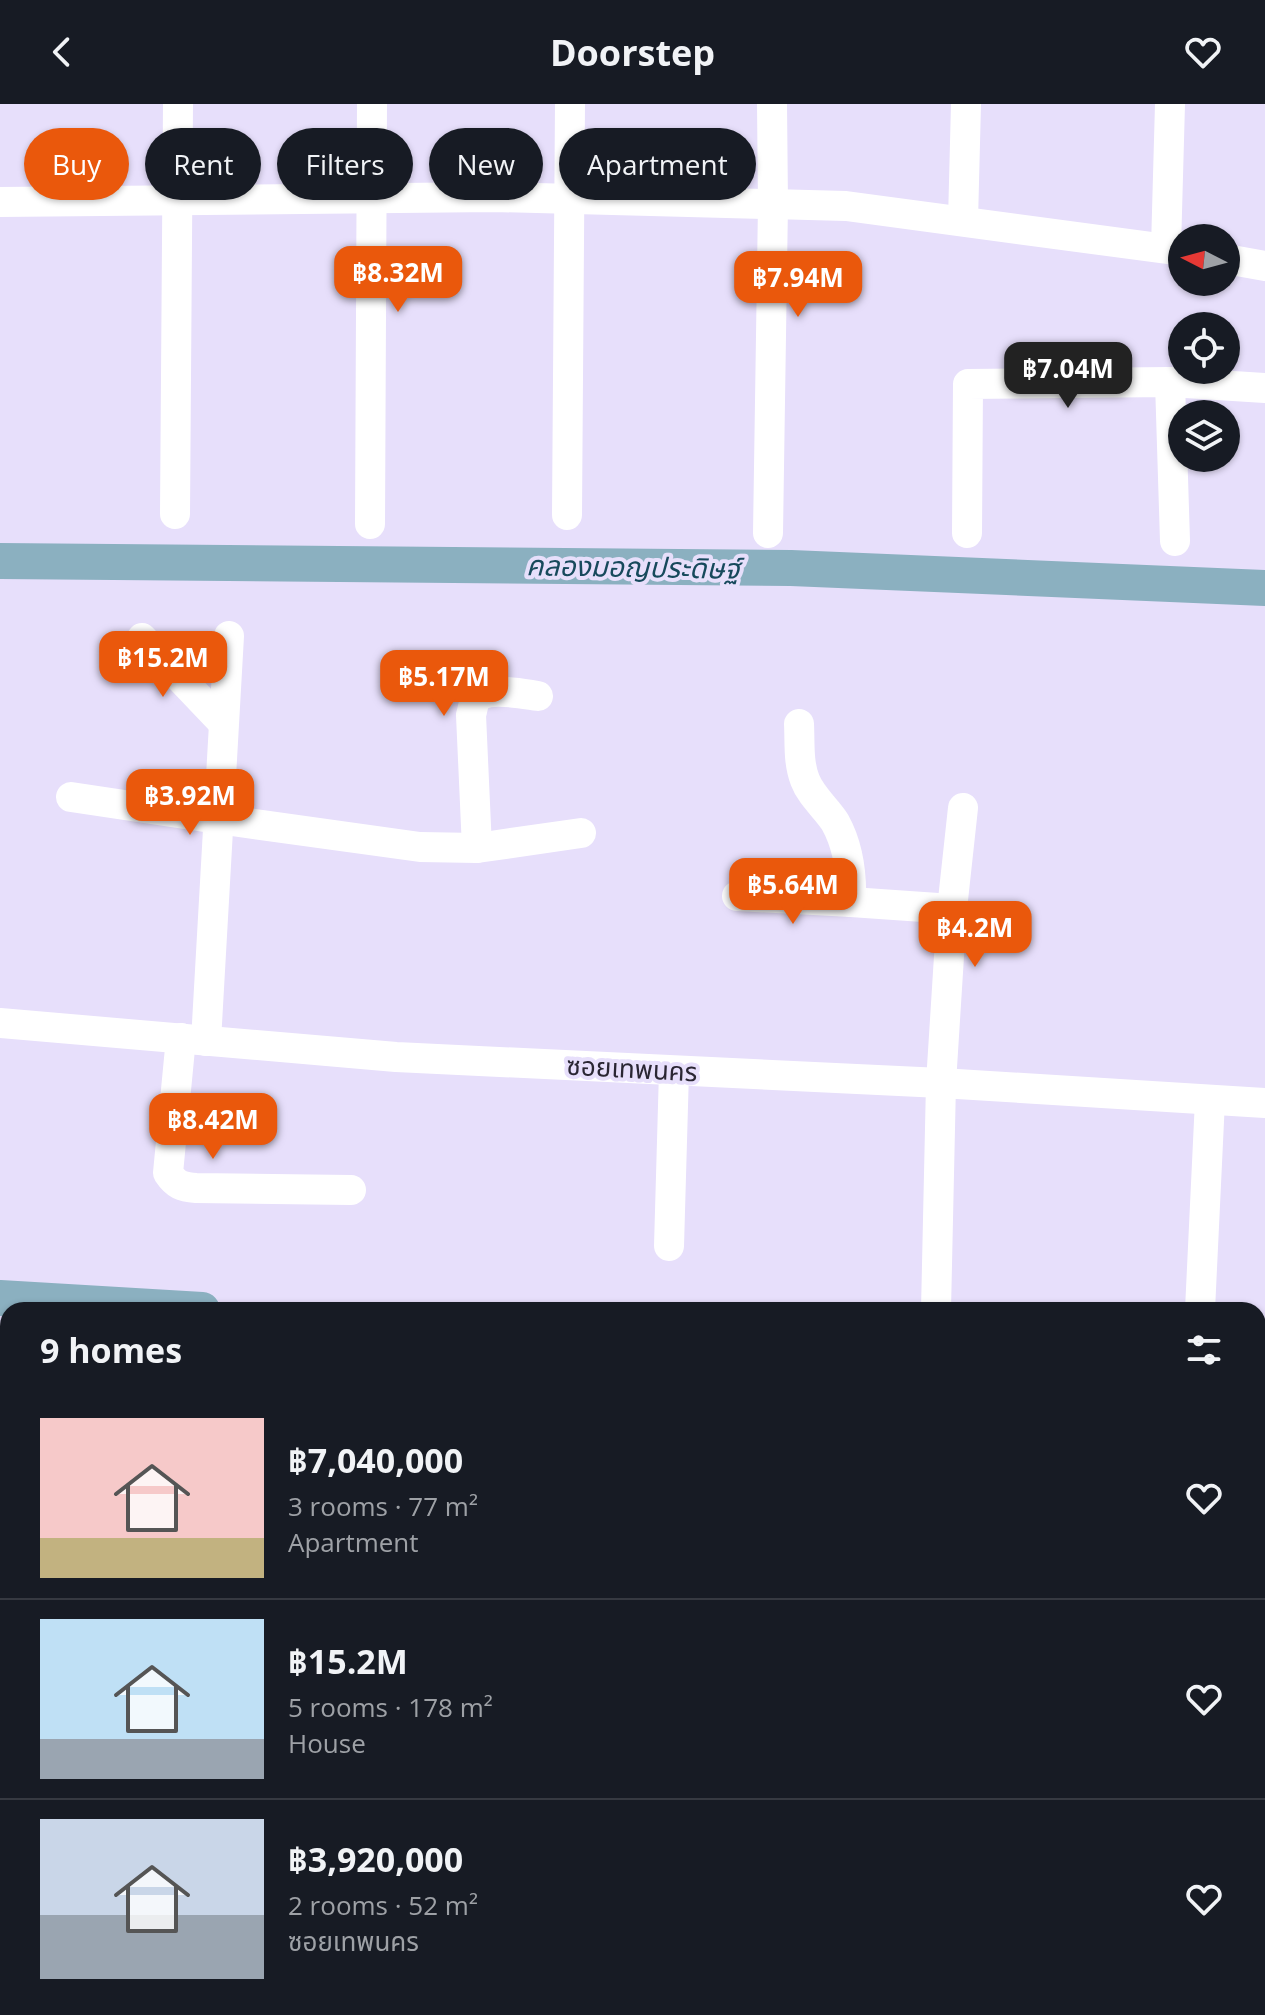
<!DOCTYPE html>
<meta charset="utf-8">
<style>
:root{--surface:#171b24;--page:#20242c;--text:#f1f3f6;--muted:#9ea1a6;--line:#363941;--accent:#ea580c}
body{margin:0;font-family:"Open Sans","Noto Sans Thai",sans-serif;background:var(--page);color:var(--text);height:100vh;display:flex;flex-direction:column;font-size:30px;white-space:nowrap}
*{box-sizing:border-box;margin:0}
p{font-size:26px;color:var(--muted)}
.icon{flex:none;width:44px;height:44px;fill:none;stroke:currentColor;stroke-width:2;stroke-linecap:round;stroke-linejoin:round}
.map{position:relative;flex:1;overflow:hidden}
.details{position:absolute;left:0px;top:1198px;width:1266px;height:714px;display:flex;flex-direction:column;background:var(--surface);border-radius:24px 24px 0 0;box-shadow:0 2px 6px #0004}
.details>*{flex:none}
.banner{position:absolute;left:24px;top:24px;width:800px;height:72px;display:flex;gap:16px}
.needle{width:52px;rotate:276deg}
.buttons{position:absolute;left:1168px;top:120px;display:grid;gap:16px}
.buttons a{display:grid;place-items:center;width:72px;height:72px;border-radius:50%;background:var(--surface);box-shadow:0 2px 6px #0004;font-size:40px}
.price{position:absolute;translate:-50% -68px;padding:0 18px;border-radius:16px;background:var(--accent);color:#fff;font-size:26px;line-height:52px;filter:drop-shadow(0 2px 4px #0008)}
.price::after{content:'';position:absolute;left:50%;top:48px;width:24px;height:18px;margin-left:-12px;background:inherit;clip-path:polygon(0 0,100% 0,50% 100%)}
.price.current{background:#222;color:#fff}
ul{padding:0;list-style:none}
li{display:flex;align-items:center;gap:24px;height:200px;padding:0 40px}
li+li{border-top:2px solid var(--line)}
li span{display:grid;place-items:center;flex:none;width:224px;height:160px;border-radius:0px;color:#555}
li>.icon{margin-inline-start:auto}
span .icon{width:96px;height:96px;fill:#fffc;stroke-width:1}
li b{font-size:34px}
h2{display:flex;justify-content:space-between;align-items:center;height:96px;padding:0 40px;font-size:34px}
.tag{padding:0 28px;border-radius:36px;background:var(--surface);box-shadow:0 2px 6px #0004;font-size:28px;line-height:72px}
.tag.current{background:var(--accent);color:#fff}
header{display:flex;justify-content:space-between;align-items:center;height:104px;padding:0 40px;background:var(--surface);font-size:36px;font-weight:700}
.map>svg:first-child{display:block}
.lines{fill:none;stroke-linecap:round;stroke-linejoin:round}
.canal{stroke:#8bb0c0;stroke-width:36}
.street{stroke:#fff;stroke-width:30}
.labels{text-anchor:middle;stroke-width:8;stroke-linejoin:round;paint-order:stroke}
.street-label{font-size:26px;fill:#2a2633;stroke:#e7dffb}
.water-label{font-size:28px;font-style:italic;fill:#17495c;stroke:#e7dffb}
</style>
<header><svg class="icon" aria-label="back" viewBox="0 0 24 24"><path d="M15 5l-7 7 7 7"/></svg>Doorstep<svg class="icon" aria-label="heart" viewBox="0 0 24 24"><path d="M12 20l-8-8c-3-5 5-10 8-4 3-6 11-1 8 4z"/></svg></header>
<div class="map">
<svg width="1265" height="1911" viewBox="0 0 1265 1911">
<rect width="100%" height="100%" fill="#e7dffb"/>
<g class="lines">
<!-- canal -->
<g class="canal">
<path d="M0 457 791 464 1265 484"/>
<path d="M0 1194 202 1206"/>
<path d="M1258 1268H1265"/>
</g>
<!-- street -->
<g class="street">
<path d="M0 98 495 93 846 102 1182 147"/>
<path d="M963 117 966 0"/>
<path d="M1166 144 1170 0"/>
<path d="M1226 155 1265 162"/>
<path d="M1170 278 1175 437"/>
<path d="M175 410 178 0"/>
<path d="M567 411 570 0"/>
<path d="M370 420 372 0"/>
<path d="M768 429 773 100 772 0"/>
<path d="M967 429 968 280 1170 278 1265 284"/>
<path d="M142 534 223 619"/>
<path d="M799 620C800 639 798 658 805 676 811 692 826 704 835 718 849 743 852 770 851 798L952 805 941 979 936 1206"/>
<path d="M71 693 218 715 420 743 477 744 581 729"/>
<path d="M477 744 471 611C473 605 473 597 478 593 490 583 523 590 538 592"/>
<path d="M737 792 851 798"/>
<path d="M952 805 963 704"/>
<path d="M0 919 396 953 941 979 1265 999"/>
<path d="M181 934 168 1069C176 1081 182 1083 196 1084L351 1086"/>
<path d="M206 937 229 532"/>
<path d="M669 1142 674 967"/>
<path d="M1200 1206 1210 996"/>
<path d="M855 1911 857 1904"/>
<path d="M1217 1911V1904"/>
</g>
</g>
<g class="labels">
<!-- street labels -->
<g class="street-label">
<text transform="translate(632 965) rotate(3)" y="9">ซอยเทพนคร</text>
</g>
<!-- water labels -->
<g class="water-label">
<text transform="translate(633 463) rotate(1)" y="10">คลองมอญประดิษฐ์</text>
</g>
</g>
</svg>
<div class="buttons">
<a><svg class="needle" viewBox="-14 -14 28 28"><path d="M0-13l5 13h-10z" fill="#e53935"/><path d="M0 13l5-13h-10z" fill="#9ea1a6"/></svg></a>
<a><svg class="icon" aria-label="locate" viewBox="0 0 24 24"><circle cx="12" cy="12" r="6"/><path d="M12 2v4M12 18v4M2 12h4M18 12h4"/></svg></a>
<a><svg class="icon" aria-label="layers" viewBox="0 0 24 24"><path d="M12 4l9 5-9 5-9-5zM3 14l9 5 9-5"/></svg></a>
</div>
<b class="price" style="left:398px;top:210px">฿8.32M</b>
<b class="price" style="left:798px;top:215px">฿7.94M</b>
<b class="price current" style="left:1068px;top:306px">฿7.04M</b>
<b class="price" style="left:163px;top:595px">฿15.2M</b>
<b class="price" style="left:444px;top:614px">฿5.17M</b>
<b class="price" style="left:190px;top:733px">฿3.92M</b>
<b class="price" style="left:793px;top:822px">฿5.64M</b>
<b class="price" style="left:975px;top:865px">฿4.2M</b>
<b class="price" style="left:213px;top:1057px">฿8.42M</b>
<div class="banner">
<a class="tag current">Buy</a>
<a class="tag">Rent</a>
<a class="tag">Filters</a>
<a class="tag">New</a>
<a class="tag">Apartment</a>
</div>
<section class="details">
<h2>9 homes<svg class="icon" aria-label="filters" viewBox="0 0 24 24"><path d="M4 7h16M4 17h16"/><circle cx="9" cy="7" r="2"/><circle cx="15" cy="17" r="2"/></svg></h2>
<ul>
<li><span style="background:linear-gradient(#f6c9c9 75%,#c2b280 0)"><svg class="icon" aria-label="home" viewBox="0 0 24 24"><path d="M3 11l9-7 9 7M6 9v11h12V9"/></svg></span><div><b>฿7,040,000</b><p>3 rooms · 77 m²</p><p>Apartment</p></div><svg class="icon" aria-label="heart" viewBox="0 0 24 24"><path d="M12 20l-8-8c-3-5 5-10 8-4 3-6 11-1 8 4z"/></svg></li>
<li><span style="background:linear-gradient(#bfe0f5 75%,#9aa5b1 0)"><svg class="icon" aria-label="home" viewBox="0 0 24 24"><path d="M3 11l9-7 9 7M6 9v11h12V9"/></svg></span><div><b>฿15.2M</b><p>5 rooms · 178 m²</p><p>House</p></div><svg class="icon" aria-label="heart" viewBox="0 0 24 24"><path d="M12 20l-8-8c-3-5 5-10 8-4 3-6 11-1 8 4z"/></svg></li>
<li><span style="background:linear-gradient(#c9d6e8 60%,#9aa5b1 0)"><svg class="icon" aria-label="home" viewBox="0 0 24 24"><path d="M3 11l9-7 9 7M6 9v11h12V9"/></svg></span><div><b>฿3,920,000</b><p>2 rooms · 52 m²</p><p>ซอยเทพนคร</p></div><svg class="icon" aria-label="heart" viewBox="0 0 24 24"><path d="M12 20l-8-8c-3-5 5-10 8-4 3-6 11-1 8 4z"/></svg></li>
</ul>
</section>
</div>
